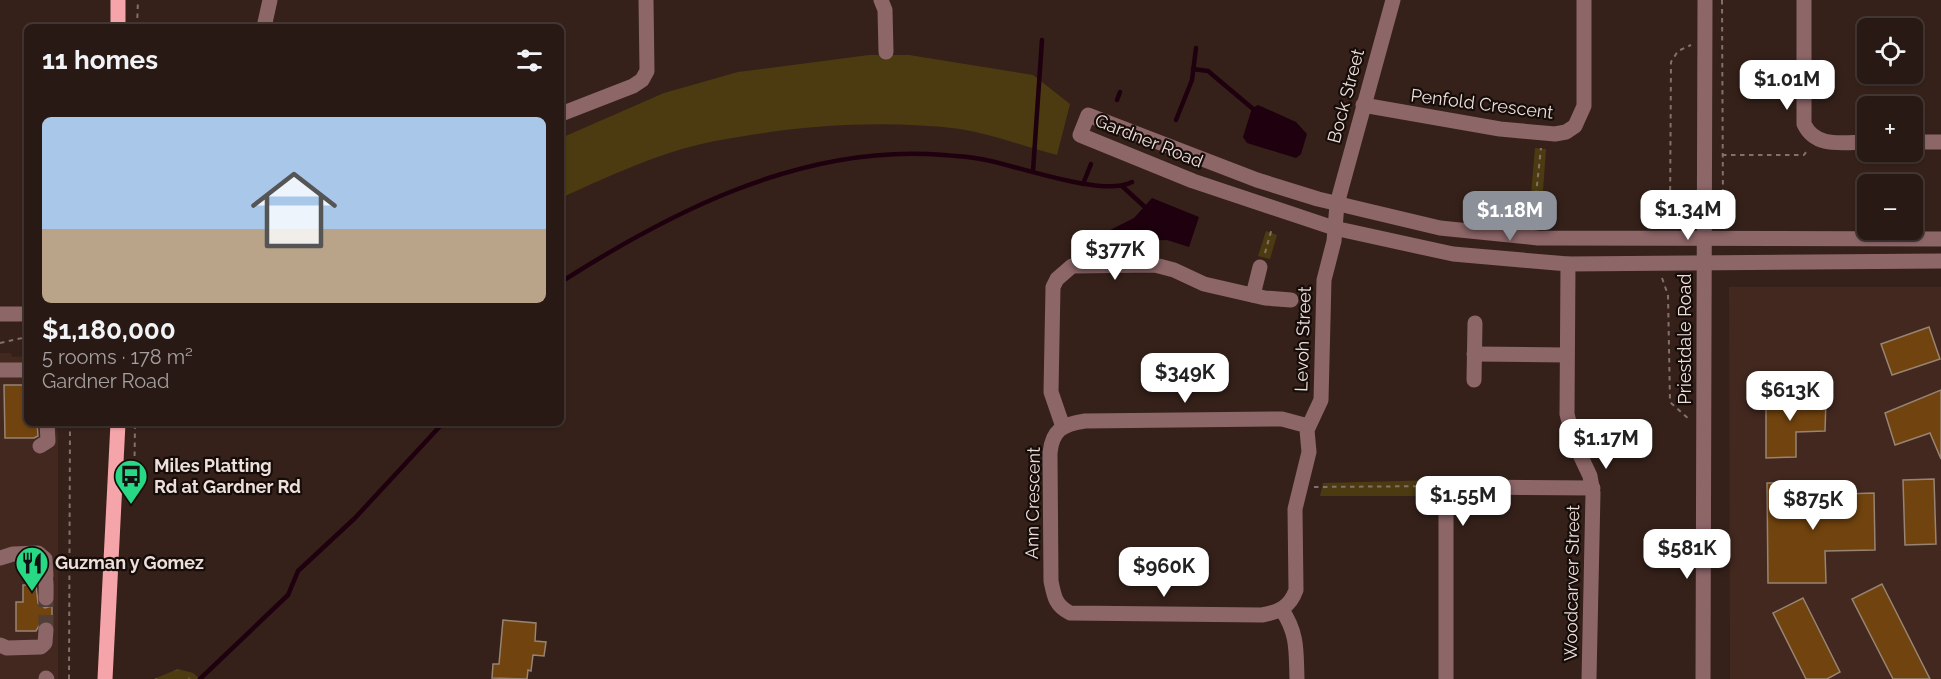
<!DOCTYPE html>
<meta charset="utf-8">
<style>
:root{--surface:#281914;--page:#342622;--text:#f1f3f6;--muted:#a5a0a0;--line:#443834;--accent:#8c9099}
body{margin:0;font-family:Raleway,sans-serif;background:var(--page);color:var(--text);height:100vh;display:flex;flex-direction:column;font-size:22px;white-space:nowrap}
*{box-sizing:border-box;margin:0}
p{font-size:20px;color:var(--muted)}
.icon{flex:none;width:33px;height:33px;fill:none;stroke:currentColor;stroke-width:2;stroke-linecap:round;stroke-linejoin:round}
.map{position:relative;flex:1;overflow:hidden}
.panel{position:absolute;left:24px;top:24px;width:540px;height:402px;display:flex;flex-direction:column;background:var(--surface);border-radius:9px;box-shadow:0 2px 4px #0004,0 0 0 2px var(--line)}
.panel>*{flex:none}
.fabs{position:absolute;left:1857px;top:18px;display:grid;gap:12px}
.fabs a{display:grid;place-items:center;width:66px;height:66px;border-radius:9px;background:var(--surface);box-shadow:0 2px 4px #0004,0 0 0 2px var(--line);font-size:30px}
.price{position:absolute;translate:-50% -51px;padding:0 14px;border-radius:12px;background:#fff;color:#222;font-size:20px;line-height:39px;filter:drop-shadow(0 2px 3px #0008)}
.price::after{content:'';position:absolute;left:50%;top:36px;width:18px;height:14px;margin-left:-9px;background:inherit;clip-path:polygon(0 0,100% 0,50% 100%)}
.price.active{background:var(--accent);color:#fff}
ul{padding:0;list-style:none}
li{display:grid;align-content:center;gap:12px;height:318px;padding:0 18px}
li span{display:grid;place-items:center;height:186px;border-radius:9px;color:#555}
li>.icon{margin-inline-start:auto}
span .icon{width:108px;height:108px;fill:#fffc;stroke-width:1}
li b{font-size:26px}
h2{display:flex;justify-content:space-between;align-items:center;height:72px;padding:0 18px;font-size:26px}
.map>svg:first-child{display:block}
.built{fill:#42281f}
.grass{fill:#4c3b10}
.forest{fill:url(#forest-firs)}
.water{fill:#1e000e}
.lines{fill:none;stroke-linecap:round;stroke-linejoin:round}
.stream{stroke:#1e000e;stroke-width:4.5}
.building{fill:#71430e;stroke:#978473;stroke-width:1.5}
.minor-tunnel{stroke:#513e37;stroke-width:15;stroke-dasharray:15 8;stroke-linecap:butt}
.path{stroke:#82706a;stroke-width:2;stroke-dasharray:4.5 4.5;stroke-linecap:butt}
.minor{stroke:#8d6668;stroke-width:15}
.major{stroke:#f5a5a9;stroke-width:15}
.labels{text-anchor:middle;stroke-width:4.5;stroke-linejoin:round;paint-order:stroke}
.street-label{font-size:18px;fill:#eddfda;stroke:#160d0a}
.poi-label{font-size:18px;font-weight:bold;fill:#eddfda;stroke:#160d0a;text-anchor:start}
</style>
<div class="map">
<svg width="1941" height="679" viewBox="0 0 1941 679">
<defs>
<pattern id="forest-firs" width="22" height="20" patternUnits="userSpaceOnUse" patternTransform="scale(1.5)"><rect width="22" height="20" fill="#4c3b10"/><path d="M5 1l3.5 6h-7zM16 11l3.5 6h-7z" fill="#665732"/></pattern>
</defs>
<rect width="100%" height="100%" fill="#35211a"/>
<!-- built -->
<g class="built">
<path d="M1729 287H1941V679H1730Z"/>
<path d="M0 353H11L12 357 27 356V423H55L58 436V679H0Z"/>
</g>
<!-- grass -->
<g class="grass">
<path d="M869 55H909L1033 75 1070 104 1057 155C1026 147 992 134 960 129 879 119 791 126 710 142 658 153 609 176 561 198V138L664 93 738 72Z"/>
<path d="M1535 148 1546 149 1541 219 1529 218Z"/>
<path d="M1266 231 1277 235 1270 259 1258 256Z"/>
<path d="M1439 480 1438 496H1320L1323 483Z"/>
</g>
<!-- forest -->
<path class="forest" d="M178 669 193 673 200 679H154Z"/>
<!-- water -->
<g class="water">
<path d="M1258 105 1296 122 1307 134 1301 154 1296 158 1247 143 1243 137 1252 108Z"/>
<path d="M1152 198 1199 217 1189 247 1167 240 1096 243 1094 238 1134 218Z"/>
</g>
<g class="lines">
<!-- stream -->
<g class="stream">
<path d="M1193 69 1208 71 1252 108"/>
<path d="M1117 100 1120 92"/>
<path d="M1176 120 1192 80 1196 48"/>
<path d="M1033 171 1042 40"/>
<path d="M1083 184 1091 164"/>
<path d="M1122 186 1146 208"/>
<path d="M561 282C669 213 794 149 926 154 944 155 963 156 981 159 1016 165 1103 198 1132 182"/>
<path d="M200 679 288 595 298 571 355 518 443 423"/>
</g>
</g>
<!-- building -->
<g class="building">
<path d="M1929 327 1940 359 1892 375 1881 344Z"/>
<path d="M4 385H27V423H37L38 436 34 438H5Z"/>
<path d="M1941 390V459L1930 433 1895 445 1885 413Z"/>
<path d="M1766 392H1796V400H1826L1825 431 1796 432V457L1766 458Z"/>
<path d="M1934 479 1936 544 1905 545 1903 480Z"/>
<path d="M1819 482V518L1842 517V494L1874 493 1875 550 1825 551 1826 583H1768L1767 483Z"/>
<path d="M1882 584 1930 679H1893L1852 599Z"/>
<path d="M23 585H36L38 603 45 608 52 606V622H41L36 631H16V602H23Z"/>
<path d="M1803 598 1840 672 1827 679H1806L1773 613Z"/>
<path d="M503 620 536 623 535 641 546 642 544 656 533 655 531 671 528 670 527 679 492 678 493 664H499Z"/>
</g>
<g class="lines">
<!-- minor-tunnel -->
<path class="minor-tunnel" d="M46 630V598"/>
<!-- path -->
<g class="path">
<path d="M1722 0 1723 209 1725 217 1733 223"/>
<path d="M137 27 138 0"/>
<path d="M1722 155H1804L1808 149"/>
<path d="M1533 222 1541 148"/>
<path d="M1662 224 1670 213 1671 62 1678 51 1691 45"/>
<path d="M1265 253 1272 228"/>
<path d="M1662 278 1668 295 1670 402 1690 420"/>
<path d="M0 343 27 337"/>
<path d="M1314 487 1443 486"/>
<path d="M134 501 135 423"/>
<path d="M69 679 70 423"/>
</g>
<!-- minor -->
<g class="minor">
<path d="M881 0 885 10 886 52"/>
<path d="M1804 0V124C1816 149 1843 142 1868 142"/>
<path d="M264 27 270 0"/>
<path d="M1363 105 1500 129 1555 134 1566 132 1575 126 1584 106V0"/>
<path d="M561 114 633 86 642 80 647 71 646 0"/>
<path d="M1912 142H1941"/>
<path d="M1941 239 1538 238 1440 228 1318 199 1257 180 1088 115 1080 135 1193 181 1334 228 1453 254 1568 264 1941 261"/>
<path d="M1568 264 1567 414 1574 442 1590 476 1593 493 1589 679"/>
<path d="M1253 295 1260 267"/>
<path d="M0 314H27"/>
<path d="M1474 354 1567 355"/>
<path d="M0 370H27"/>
<path d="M1474 380 1475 323"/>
<path d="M1308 426 1282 419 1085 421C1063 424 1052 430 1050 453L1051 581C1054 596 1055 605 1070 613L1262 615C1279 612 1290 607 1296 590L1295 509 1309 452 1307 430 1321 400 1324 280 1334 241 1337 204 1393 0"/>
<path d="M1063 427 1051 392 1053 287 1057 279 1072 266 1155 265 1174 270 1204 284 1265 298 1291 300"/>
<path d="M40 446 48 441 47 423"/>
<path d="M0 558 13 554 38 553 45 559 46 576"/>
<path d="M32 564C49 570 46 583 46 598"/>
<path d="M1282 610C1298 634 1296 651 1297 679"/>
<path d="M0 645 7 648 41 647 45 643 46 630"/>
<path d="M46 678 47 679"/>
<path d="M1446 679V513L1452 497 1472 487 1593 488"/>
<path d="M1703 679 1705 0"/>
</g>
<!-- major -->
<g class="major">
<path d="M118 0V27"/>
<path d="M105 679 118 423"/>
</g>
</g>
<!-- icons -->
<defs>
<symbol id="bus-pin" viewBox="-11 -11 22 30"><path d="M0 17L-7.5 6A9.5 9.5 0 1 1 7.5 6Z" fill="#27d885" stroke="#160d0a"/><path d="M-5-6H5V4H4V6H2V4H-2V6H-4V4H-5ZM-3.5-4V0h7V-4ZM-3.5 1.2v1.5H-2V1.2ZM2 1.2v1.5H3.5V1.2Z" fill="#111"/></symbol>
<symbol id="restaurant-pin" viewBox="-11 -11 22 30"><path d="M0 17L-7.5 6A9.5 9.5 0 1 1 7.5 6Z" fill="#27d885" stroke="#160d0a"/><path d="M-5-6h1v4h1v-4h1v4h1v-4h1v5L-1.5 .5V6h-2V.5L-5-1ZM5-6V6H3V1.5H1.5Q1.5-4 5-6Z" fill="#111"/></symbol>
</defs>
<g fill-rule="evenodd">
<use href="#bus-pin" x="112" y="457" width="38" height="52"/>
<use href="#restaurant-pin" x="13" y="544" width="38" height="52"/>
</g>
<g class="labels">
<!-- street labels -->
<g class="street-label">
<text transform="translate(1346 96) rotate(-75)" y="6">Bock Street</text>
<text transform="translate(1482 104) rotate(7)" y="6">Penfold Crescent</text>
<text transform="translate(1149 141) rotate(22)" y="6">Gardner Road</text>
<text transform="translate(1303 339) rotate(-88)" y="6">Levoh Street</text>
<text transform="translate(1685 339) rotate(-90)" y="6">Priestdale Road</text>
<text transform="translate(1033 503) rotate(-89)" y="6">Ann Crescent</text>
<text transform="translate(1572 583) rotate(-89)" y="6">Woodcarver Street</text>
</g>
<!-- poi labels -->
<g class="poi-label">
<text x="154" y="472">Miles Platting<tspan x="154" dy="21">Rd at Gardner Rd</tspan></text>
<text x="55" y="569">Guzman y Gomez</text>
</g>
</g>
</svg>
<div class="fabs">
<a><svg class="icon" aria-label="locate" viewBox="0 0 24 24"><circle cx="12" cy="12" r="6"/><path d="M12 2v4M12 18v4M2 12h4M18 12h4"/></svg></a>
<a>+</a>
<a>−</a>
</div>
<b class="price" style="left:1787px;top:111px">$1.01M</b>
<b class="price" style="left:1688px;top:241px">$1.34M</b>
<b class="price active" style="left:1510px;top:242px">$1.18M</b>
<b class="price" style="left:1115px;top:281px">$377K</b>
<b class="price" style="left:1185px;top:404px">$349K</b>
<b class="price" style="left:1790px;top:422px">$613K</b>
<b class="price" style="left:1606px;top:470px">$1.17M</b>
<b class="price" style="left:1463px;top:527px">$1.55M</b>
<b class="price" style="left:1813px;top:531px">$875K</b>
<b class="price" style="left:1687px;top:580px">$581K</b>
<b class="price" style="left:1164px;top:598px">$960K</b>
<section class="panel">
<h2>11 homes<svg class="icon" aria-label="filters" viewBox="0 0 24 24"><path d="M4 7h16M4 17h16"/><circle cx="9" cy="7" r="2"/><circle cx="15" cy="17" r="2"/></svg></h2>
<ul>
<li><span style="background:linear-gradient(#a9c7e8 60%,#b9a48a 0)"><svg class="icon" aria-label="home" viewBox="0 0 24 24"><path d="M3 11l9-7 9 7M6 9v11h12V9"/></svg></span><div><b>$1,180,000</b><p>5 rooms · 178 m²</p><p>Gardner Road</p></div></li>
</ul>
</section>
</div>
